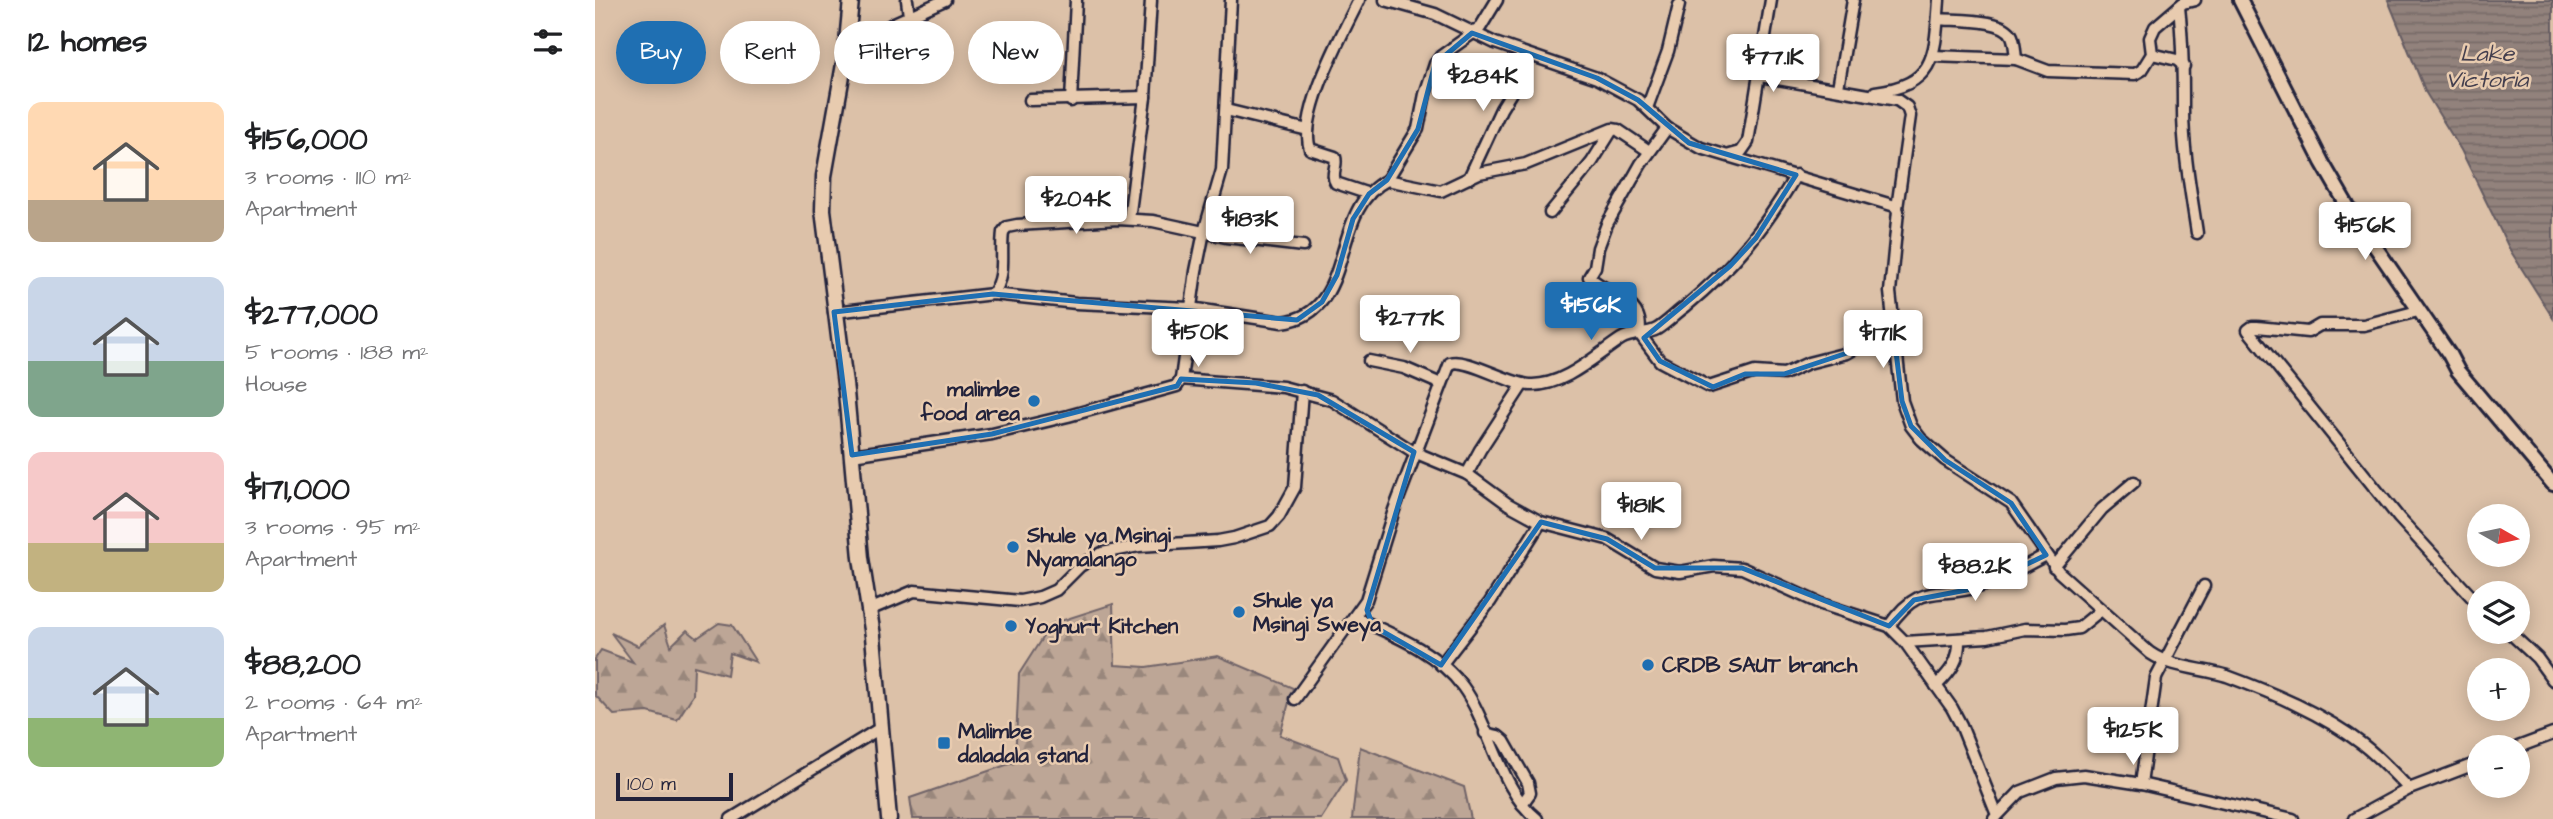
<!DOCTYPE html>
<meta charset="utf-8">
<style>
:root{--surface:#fff;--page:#f6f6f6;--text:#202124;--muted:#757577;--accent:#1f6fb2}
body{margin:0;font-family:"Architects Daughter",sans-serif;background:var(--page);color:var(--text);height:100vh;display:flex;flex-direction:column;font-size:26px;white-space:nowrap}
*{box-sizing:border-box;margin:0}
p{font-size:23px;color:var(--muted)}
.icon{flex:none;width:38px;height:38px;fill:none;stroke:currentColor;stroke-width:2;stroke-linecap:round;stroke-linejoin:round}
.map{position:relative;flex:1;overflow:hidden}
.drawer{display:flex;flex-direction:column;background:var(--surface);width:595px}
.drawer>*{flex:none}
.banner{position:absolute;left:21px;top:21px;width:665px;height:63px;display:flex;gap:14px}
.needle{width:46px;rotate:99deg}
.controls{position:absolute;left:1872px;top:504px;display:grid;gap:14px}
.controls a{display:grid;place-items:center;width:63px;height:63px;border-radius:50%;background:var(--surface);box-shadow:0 4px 18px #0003;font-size:35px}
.scale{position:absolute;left:21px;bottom:18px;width:117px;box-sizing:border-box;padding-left:7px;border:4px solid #22223b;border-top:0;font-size:19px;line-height:24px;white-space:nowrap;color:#22223b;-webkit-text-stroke:5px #e8cbaf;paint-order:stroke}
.price{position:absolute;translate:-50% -60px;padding:0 16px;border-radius:7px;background:#fff;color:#222;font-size:23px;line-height:46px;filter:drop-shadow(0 2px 4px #0008)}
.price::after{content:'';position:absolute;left:50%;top:42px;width:21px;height:16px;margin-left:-10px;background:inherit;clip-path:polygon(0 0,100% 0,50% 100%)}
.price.selected{background:var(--accent);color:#fff}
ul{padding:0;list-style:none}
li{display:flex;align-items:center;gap:21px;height:175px;padding:0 28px}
li span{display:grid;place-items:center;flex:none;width:196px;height:140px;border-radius:14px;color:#555}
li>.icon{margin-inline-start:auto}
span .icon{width:84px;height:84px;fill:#fffc;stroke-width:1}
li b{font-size:30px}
h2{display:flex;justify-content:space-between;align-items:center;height:84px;padding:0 28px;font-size:30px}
.chip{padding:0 24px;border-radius:32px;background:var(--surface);box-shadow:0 4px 18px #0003;font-size:24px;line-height:63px}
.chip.selected{background:var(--accent);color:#fff}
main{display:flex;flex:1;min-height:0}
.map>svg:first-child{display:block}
.forest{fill:url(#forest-firs);stroke:#706468;stroke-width:2}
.water{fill:url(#water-rules);stroke:#655c62;stroke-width:2}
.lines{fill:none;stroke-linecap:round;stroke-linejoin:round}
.minor-casing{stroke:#22223b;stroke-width:15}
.tertiary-casing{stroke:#22223b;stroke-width:18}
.secondary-casing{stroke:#22223b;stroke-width:19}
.minor{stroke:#e8cbaf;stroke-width:10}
.tertiary{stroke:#e8cbaf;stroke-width:12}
.secondary{stroke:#e8cbaf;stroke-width:14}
.marked{fill:none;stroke:#1f6fb2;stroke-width:5;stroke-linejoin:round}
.poi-dot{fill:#1f6fb2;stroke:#e8cbaf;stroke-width:2.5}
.labels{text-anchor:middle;stroke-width:5;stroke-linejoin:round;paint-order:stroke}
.poi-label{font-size:21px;font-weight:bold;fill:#22223b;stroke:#e8cbaf;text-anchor:start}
.water-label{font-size:23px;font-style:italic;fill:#443f4e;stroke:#e8cbaf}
</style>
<main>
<section class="drawer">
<h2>12 homes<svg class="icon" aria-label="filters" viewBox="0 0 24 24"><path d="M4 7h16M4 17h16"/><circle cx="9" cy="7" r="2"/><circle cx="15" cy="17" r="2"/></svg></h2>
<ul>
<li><span style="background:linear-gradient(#ffd9b3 70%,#b9a48a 0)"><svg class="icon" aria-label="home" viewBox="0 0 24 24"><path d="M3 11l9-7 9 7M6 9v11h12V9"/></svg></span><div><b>$156,000</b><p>3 rooms · 110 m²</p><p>Apartment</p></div></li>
<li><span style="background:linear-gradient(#c9d6e8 60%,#7fa58c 0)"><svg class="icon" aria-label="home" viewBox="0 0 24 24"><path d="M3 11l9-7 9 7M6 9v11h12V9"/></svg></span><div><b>$277,000</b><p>5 rooms · 188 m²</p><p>House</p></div></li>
<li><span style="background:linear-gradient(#f6c9c9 65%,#c2b280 0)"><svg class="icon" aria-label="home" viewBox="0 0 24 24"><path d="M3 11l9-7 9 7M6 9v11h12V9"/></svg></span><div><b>$171,000</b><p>3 rooms · 95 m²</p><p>Apartment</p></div></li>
<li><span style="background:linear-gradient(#c9d6e8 65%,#8fb573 0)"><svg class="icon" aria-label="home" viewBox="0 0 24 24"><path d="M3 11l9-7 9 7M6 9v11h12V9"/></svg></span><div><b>$88,200</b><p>2 rooms · 64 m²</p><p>Apartment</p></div></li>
</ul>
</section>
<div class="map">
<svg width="1958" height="819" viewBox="0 0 1958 819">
<defs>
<pattern id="forest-firs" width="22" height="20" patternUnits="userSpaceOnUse" patternTransform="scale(1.75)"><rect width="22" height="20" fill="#bda696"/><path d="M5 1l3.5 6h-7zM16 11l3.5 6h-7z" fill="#99877c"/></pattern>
<pattern id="water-rules" width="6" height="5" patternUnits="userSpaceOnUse" patternTransform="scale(1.75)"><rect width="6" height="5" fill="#92827c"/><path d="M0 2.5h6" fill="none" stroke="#776a67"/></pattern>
</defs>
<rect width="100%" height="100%" fill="#dcc1a8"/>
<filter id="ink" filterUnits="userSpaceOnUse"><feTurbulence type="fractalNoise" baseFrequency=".0143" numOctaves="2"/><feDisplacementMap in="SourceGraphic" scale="14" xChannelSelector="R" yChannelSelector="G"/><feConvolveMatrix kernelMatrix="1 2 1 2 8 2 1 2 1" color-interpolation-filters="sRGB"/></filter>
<g filter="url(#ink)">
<!-- forest -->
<g class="forest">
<path d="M518 604 520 665 551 667 623 656 698 688 685 735 743 757 751 780 726 819H318L315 798 420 762 424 674 456 624Z"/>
<path d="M124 623 137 625 161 662 135 653 132 675 99 666 98 695 82 720 53 712 19 715 0 695V659L6 650 38 662 16 633 43 646 69 625 76 646 92 630 102 638Z"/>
<path d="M765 747 869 787 876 819H757Z"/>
</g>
<!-- water -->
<path class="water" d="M1793 0H1958V318L1915 250 1866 150 1831 93Z"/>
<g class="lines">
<defs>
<g id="minor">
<path d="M312 0 314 16"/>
<path d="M764 0C748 33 703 114 715 149L740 157C743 166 735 174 741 183L774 194"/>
<path d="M790 0 840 14 900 43 1002 78 1043 100 1072 128 1106 148 1300 206 1303 211 1295 292 1307 401 1316 426 1326 439 1350 460 1416 503 1464 572 1555 653C1577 668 1607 668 1632 676 1678 693 1728 714 1767 744 1784 757 1799 773 1814 789"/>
<path d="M1584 7C1588 42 1588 75 1588 110 1588 150 1596 193 1602 233"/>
<path d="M1343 19C1361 21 1409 18 1417 36 1420 43 1420 52 1421 59L1453 71 1540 74 1547 70 1557 54 1555 38 1560 27 1588 3 1600 0"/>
<path d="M251 53 299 23 350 0"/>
<path d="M1557 54 1582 60 1589 66"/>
<path d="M1337 56 1421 59"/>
<path d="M1165 76 1302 100 1312 107 1315 116 1302 208"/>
<path d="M1243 88 1258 0"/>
<path d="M1280 92C1342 85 1340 53 1344 0"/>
<path d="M435 100 550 97"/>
<path d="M476 101 481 0"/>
<path d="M1052 108 1073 51 1084 5"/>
<path d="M631 110 713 130"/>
<path d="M1072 128 1046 164 1012 224 1003 248 1000 267 994 277C1013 294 1051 302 1044 333L1065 361 1114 387 1160 372 1189 374 1213 363 1252 353 1298 327"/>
<path d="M1135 155 1146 152 1153 142 1176 0"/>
<path d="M874 178 906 109 925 78 926 53"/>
<path d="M792 180 823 129 830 94 840 64 846 56 885 28 902 0"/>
<path d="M955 213 997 162 1017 130"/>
<path d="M534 219 550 97 556 0"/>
<path d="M398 294C412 275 405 255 408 232L412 227 422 225 523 219 558 221 631 237 708 246"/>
<path d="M1823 311 1769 325H1725L1713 332 1662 327H1657L1653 330 1804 518 1885 606"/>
<path d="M239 312 398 294 481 303 595 308 687 322C764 313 732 210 792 180L846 191 884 173 931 164 1017 129 1023 130 1054 151"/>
<path d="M774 361 809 368 846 384"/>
<path d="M586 379 688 387 737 400 819 452 872 474 913 504 946 522 1012 539 1060 568 1085 572 1119 566 1147 568 1226 604 1294 626 1310 642 1357 708 1366 725 1402 815"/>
<path d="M257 455 397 434 473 416 582 386 586 379 601 271 609 232 627 170 636 0"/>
<path d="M872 474 885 450 928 384"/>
<path d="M1459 567 1507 509 1539 482"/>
<path d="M274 610 319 591 425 601 445 597 461 590 485 566 507 553 544 546 623 541 639 538 675 526 684 516 700 487 707 391"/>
<path d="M759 617C797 634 843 652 868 687 895 724 905 790 942 819"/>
<path d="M1294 626C1326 580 1342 600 1386 586 1408 579 1430 566 1451 555"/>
<path d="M1914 632 1942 658 1958 680"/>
<path d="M1310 642 1392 637 1430 629 1470 630 1484 628 1506 610"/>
<path d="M846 665 895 602 946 522"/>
<path d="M1341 686C1355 672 1365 661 1364 639"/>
<path d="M700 699 771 600 799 510 855 363C871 357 915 385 936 385 969 386 1000 356 1026 339 1037 332 1051 335 1062 329 1072 323 1081 313 1091 306 1140 265 1169 229 1201 175"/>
<path d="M890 733 903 736 909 741 933 783 935 793 927 804"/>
<path d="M1923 747 1958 734"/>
<path d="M1546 784 1561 678 1609 586"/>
<path d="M136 819 287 727"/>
<path d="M1399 819 1425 792 1461 778 1489 775 1546 784 1698 819"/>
<path d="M1759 819 1814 789 1885 762"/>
</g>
<path id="tertiary" d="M1645 0 1727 162 1753 207 1854 354 1863 371 1958 484"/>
<path id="secondary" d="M256 0 251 53 229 176 228 210 251 392 266 558 278 636 294 819"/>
</defs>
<!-- minor casing -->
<use href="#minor" class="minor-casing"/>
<!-- tertiary casing -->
<use href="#tertiary" class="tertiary-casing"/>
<!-- secondary casing -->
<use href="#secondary" class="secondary-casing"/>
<!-- minor -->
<use href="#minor" class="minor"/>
<!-- tertiary -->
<use href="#tertiary" class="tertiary"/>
<!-- secondary -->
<use href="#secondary" class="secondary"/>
</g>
</g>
<!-- marked area -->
<path class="marked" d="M877 33 1002 78 1043 100 1094 143 1201 175 1161 238 1135 266 1049 338 1065 361 1118 387 1150 374H1189L1252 353 1298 327 1307 401 1316 426 1350 460 1416 503 1451 555 1382 588 1319 600 1294 626 1147 568H1060L1012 539 946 522 846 665 778 626 772 610 819 452 723 395 661 383 586 379 582 386 397 434 257 455 239 312 398 294 702 320 727 302 742 275 758 219 774 194 792 180 823 129 840 64Z"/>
<!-- markers -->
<g class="poi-dot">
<circle cx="439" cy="401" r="7"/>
<circle cx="418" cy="547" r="7"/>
<circle cx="644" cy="612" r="7"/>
<circle cx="416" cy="626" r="7"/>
<circle cx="1053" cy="665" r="7"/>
<rect x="342" y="736" width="14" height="14" rx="3.5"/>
</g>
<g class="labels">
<!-- poi labels -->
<g class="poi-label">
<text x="425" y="396" text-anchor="end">malimbe<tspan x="425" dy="24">food area</tspan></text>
<text x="432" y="542">Shule ya Msingi<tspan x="432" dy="24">Nyamalango</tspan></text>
<text x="658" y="607">Shule ya<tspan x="658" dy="24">Msingi Sweya</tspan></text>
<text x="430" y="633">Yoghurt Kitchen</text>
<text x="1067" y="672">CRDB SAUT branch</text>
<text x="363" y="738">Malimbe<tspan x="363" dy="24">daladala stand</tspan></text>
</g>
<!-- water labels -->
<g class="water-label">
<text x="1892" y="61">Lake<tspan x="1892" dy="26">Victoria</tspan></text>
</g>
</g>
</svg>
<div class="controls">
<a><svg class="needle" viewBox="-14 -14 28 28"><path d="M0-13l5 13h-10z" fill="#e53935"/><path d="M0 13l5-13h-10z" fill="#757577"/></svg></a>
<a><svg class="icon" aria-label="layers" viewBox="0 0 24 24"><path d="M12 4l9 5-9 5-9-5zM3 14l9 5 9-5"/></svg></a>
<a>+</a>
<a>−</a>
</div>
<div class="scale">100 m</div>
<b class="price" style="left:1178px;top:94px">$77.1K</b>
<b class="price" style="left:888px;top:113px">$284K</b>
<b class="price" style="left:481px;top:236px">$204K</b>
<b class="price" style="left:655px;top:256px">$183K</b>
<b class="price" style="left:1770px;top:262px">$156K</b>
<b class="price selected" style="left:996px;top:342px">$156K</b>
<b class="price" style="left:815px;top:355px">$277K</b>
<b class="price" style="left:603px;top:369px">$150K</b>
<b class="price" style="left:1288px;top:370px">$171K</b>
<b class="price" style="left:1046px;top:542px">$181K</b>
<b class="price" style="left:1380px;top:603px">$88.2K</b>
<b class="price" style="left:1538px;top:767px">$125K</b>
<div class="banner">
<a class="chip selected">Buy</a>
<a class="chip">Rent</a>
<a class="chip">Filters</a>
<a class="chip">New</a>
</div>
</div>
</main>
